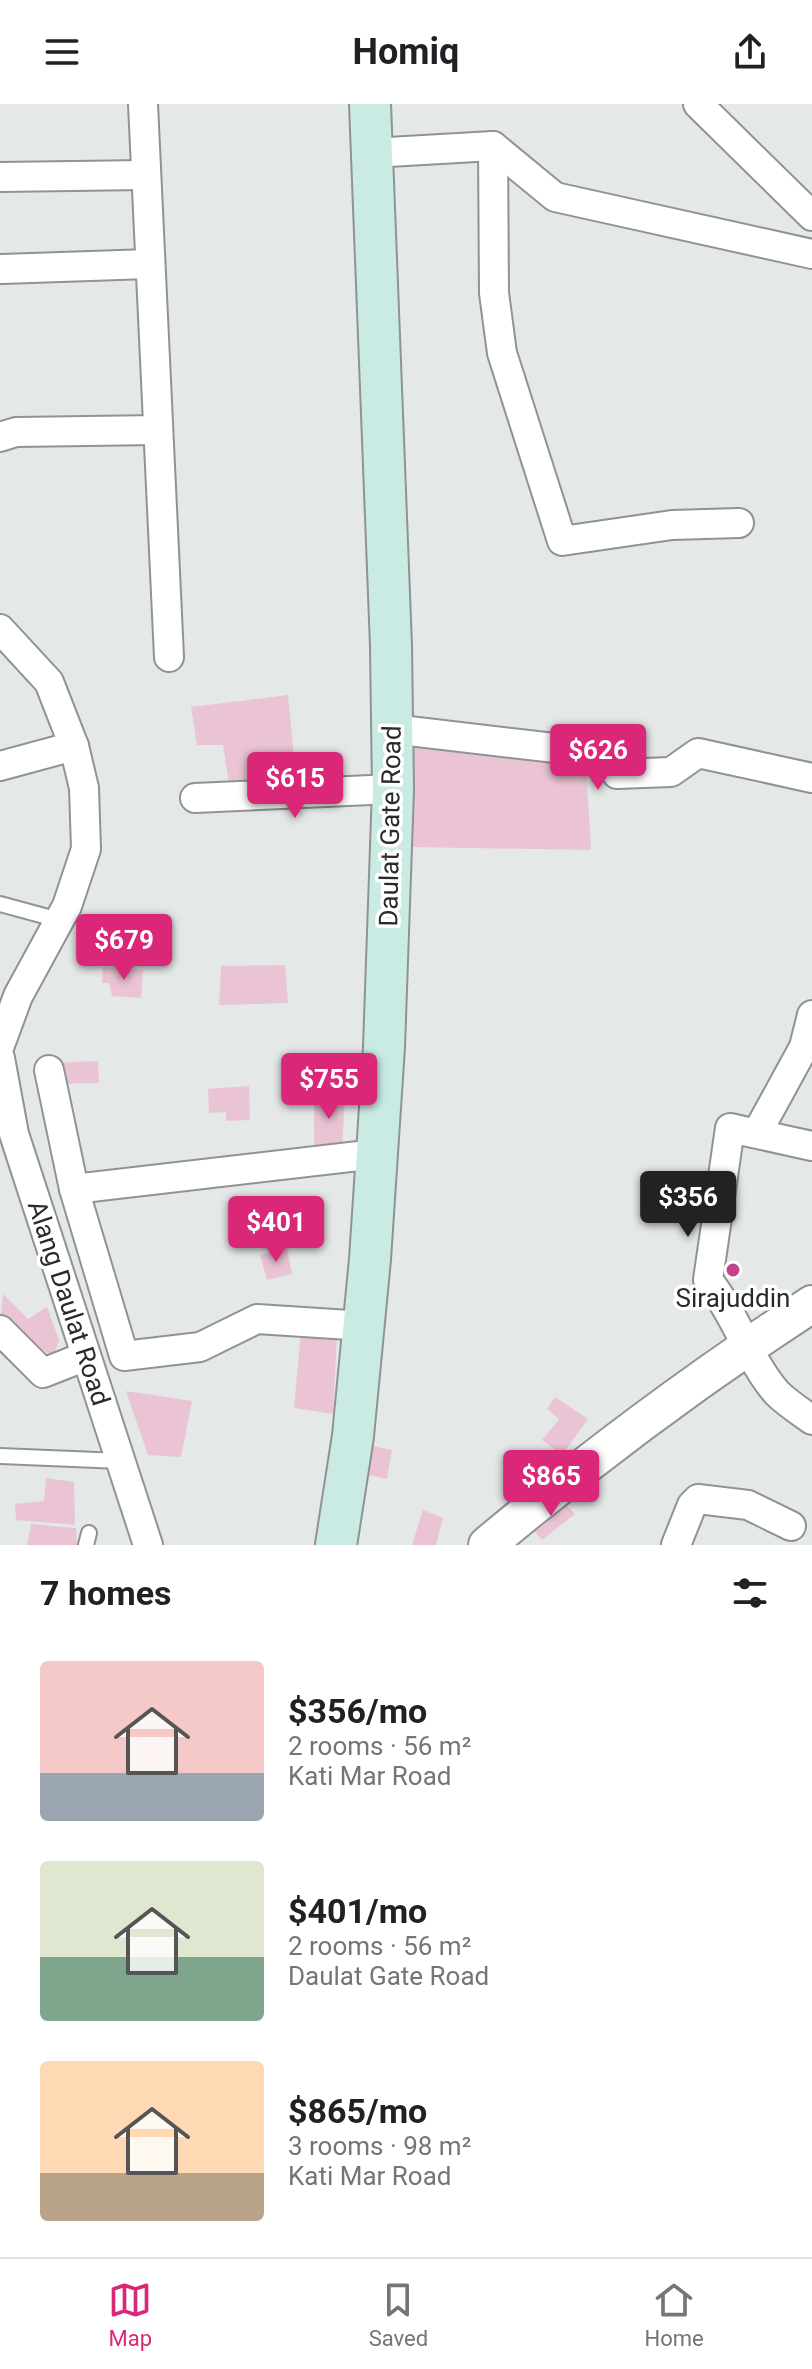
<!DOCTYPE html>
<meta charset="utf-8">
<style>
:root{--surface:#fff;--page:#f2f2f2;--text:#202124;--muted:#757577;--line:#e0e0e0;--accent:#db2777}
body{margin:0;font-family:Roboto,sans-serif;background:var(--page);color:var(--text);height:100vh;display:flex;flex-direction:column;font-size:30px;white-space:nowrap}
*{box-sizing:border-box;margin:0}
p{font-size:26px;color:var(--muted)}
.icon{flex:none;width:44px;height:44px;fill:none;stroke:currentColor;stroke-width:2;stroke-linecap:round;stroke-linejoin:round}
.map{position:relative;height:1441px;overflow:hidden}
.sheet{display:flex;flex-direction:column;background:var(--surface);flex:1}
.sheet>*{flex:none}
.price{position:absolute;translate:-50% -68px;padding:0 18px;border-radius:8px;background:var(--accent);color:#fff;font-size:26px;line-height:52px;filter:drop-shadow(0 2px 4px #0008)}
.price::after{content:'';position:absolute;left:50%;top:48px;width:24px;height:18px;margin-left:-12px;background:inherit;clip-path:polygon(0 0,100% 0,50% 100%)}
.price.on{background:#222;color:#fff}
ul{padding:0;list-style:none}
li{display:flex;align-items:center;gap:24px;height:200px;padding:0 40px}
li span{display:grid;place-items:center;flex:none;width:224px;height:160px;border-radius:8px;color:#555}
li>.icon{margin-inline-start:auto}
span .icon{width:96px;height:96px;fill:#fffc;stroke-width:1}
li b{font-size:34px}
h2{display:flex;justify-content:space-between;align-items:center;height:96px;padding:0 40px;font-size:34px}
header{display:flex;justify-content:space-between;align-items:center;height:104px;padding:0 40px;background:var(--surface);font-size:36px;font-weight:700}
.menu{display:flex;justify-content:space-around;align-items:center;height:112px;border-top:2px solid var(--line);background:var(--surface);font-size:22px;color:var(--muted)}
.menu a{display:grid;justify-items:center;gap:4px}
.menu .on{color:var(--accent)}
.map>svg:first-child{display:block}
.building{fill:#eac4d4}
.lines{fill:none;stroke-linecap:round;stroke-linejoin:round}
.service-casing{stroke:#8f9392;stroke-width:18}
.minor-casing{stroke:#8f9392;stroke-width:32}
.tertiary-casing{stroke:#8f9392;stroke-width:40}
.secondary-casing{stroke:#8f9392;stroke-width:44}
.service{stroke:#fff;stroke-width:14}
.minor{stroke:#fff;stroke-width:28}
.tertiary{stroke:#fff;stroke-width:36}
.secondary{stroke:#caebe4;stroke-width:40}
.poi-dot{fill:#c64389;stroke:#fff;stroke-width:3}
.labels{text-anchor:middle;stroke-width:7;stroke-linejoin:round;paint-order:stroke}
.street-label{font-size:26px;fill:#292a2a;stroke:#fff}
.poi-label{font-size:26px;fill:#292a2a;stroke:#fff}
</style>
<header><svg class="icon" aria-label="menu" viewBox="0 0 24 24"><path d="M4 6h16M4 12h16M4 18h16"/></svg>Homiq<svg class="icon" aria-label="share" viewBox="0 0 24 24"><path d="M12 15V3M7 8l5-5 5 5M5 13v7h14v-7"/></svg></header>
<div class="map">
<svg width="812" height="1441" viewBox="0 0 812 1441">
<rect width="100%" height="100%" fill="#e4e8e7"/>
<!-- building -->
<g class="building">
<path d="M288 591 296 674 229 680 223 641H197L191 603Z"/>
<path d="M411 626 585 645 591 746 412 743Z"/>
<path d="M285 861 288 899 219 901 221 862Z"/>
<path d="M103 863 143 866 141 894 112 892 109 879H102Z"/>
<path d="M98 957 99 979 53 980 52 959Z"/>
<path d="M249 982 250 1016 226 1017V1008L209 1009 208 985Z"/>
<path d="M314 992 345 994 342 1042 314 1043Z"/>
<path d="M287 1144 292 1170 267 1176 260 1151Z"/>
<path d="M3 1190 28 1215 47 1203 59 1236 53 1253 41 1244 33 1252 0 1219Z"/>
<path d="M301 1227 337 1230 333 1310 294 1304Z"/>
<path d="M126 1287 192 1297 181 1353 148 1351Z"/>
<path d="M555 1293 588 1315 562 1351 542 1336 559 1315 547 1305Z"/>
<path d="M367 1341 392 1346 387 1375 363 1370Z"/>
<path d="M46 1374 74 1378 75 1421 16 1416 15 1400 44 1397Z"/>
<path d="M558 1392 575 1410 542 1436 527 1419Z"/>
<path d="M423 1406 443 1414 436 1441H412Z"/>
<path d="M31 1420 76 1424 77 1441H27Z"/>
</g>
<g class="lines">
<defs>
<g id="service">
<path d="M0 800 59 816"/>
<path d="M0 1352 121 1357"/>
<path d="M86 1441 89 1429"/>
</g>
<g id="minor">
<path d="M143 0 169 553"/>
<path d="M698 0 812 112"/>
<path d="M493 42 494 189 502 249 562 437 672 421 739 419"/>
<path d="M371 49 493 42 555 93 812 150"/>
<path d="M0 73 145 71"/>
<path d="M2 165 149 160"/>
<path d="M0 333 16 328 158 326"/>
<path d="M0 525 49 578 74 642 84 684 86 745 67 802 18 892 0 941"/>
<path d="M392 625 606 650 617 670 671 668 698 649 812 674"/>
<path d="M0 662 74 642"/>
<path d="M195 694 393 685"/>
<path d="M0 954 14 1030 148 1441"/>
<path d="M49 966 74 1085 124 1252 200 1243 257 1215 365 1222"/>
<path d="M757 1029 804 943 812 911"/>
<path d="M812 1042 730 1024 708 1176C736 1211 749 1257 777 1289 787 1299 801 1308 812 1316"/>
<path d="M74 1085 376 1050"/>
<path d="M0 1226 43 1269 86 1252"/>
<path d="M676 1441 692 1401 698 1395 748 1401 791 1422"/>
</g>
<path id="tertiary" d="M487 1441C591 1354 698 1274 812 1200"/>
<path id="secondary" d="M336 1441 353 1332 370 1155 384 943 393 685 391 542 370 0"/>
</defs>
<!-- service casing -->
<use href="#service" class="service-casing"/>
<!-- minor casing -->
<use href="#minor" class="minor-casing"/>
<!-- tertiary casing -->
<use href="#tertiary" class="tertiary-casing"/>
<!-- secondary casing -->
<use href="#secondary" class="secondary-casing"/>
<!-- service -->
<use href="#service" class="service"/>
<!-- minor -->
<use href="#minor" class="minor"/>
<!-- tertiary -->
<use href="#tertiary" class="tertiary"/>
<!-- secondary -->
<use href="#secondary" class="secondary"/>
</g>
<!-- markers -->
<circle class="poi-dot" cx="733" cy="1166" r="8"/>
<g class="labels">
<!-- street labels -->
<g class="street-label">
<text transform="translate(390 722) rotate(-89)" y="9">Daulat Gate Road</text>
<text transform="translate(69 1199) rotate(72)" y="9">Alang Daulat Road</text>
</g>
<!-- poi labels -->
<g class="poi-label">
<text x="733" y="1203">Sirajuddin</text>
</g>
</g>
</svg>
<b class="price" style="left:598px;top:688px">$626</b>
<b class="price" style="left:295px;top:716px">$615</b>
<b class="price" style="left:124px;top:878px">$679</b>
<b class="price" style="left:329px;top:1017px">$755</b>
<b class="price on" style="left:688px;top:1135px">$356</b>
<b class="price" style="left:276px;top:1160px">$401</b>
<b class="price" style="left:551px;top:1414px">$865</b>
</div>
<section class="sheet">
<h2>7 homes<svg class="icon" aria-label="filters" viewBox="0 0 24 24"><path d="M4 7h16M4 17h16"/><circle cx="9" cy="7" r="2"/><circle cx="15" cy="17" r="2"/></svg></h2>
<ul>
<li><span style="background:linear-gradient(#f6c9c9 70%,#9aa5b1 0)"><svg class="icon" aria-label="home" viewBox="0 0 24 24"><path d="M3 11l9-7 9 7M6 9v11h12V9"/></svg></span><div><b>$356/mo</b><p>2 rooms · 56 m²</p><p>Kati Mar Road</p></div></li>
<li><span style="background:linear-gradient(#dfe7d0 60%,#7fa58c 0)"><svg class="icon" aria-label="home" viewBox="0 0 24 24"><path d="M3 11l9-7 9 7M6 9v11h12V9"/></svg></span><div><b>$401/mo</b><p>2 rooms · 56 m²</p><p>Daulat Gate Road</p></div></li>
<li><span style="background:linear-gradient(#ffd9b3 70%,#b9a48a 0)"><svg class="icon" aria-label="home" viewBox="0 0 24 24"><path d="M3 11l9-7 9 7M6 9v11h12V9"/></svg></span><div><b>$865/mo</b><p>3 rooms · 98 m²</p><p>Kati Mar Road</p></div></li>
</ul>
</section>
<nav class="menu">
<a class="on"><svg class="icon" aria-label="map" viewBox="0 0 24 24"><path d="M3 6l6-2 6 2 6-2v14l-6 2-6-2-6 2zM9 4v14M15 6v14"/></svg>Map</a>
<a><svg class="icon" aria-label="saved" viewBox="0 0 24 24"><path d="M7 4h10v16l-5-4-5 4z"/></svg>Saved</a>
<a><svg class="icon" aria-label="home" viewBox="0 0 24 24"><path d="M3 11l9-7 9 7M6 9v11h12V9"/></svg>Home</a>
</nav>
